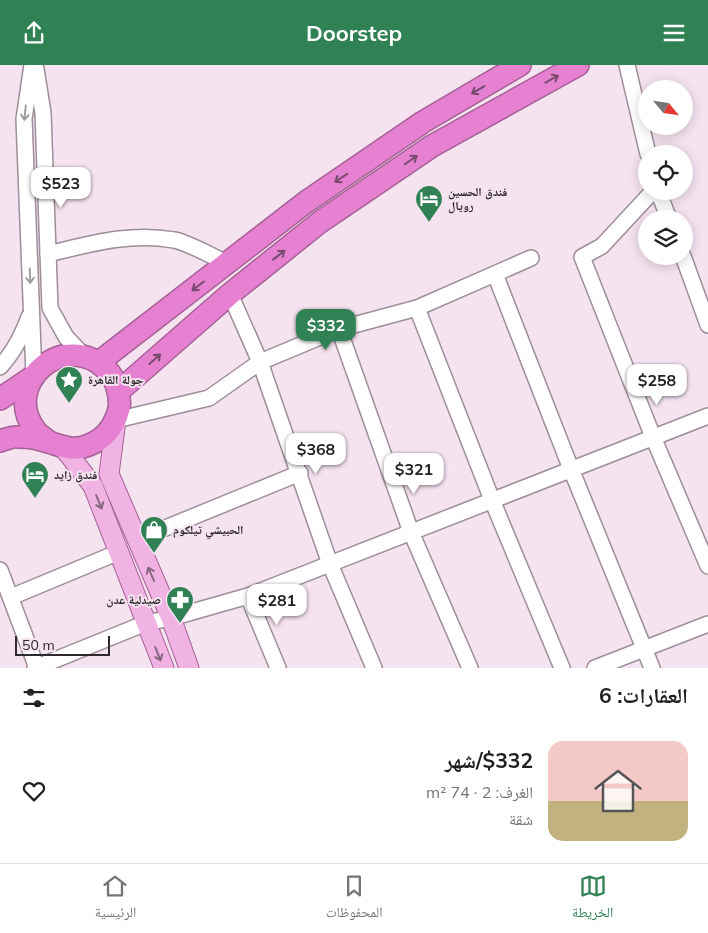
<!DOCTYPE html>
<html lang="ar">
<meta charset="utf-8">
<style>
:root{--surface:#fff;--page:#f6f6f6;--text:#202124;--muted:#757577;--line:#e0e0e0;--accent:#308254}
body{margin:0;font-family:Mulish,"Noto Naskh Arabic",sans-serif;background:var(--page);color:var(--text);direction:rtl;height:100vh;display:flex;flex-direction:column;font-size:19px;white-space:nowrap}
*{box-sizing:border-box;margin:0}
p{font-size:16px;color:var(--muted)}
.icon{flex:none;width:28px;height:28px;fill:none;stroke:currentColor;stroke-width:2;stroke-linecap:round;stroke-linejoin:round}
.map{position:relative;height:603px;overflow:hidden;direction:ltr}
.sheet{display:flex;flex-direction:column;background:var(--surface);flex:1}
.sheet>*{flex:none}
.needle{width:32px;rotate:119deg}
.buttons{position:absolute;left:638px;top:15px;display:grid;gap:10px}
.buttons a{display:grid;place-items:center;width:55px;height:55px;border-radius:50%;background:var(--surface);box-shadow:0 2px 12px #0003;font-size:25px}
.scale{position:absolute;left:15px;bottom:12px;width:95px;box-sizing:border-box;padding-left:5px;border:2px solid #2f282d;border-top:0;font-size:14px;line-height:18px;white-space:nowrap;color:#2f282d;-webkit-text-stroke:4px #f5e3f0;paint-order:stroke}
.price{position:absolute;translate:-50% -42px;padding:0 11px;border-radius:10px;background:#fff;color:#222;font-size:16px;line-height:32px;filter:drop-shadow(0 1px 2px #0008)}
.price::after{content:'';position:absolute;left:50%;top:30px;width:15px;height:11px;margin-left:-8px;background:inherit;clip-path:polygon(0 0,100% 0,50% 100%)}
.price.selected{background:var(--accent);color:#fff}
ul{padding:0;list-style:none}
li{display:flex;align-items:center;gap:15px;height:125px;padding:0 20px}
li+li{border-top:1px solid var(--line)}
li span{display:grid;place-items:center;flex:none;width:140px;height:100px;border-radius:15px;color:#555}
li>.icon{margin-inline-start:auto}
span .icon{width:60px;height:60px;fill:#fffc;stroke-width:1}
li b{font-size:21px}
h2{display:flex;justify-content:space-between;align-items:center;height:60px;padding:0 20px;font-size:21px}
header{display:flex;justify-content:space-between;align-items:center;height:65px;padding:0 20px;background:var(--accent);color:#fff;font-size:22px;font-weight:700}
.tabs{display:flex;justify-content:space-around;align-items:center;height:70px;border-top:1px solid var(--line);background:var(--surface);font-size:14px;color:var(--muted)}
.tabs a{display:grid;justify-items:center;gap:2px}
.tabs .selected{color:var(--accent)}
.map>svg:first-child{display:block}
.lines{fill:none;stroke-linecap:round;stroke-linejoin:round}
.minor-casing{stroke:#9e8e99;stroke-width:18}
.major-casing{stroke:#a66197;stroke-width:21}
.highway-casing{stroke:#a66197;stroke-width:24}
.minor{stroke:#fff;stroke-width:15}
.major{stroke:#f0b3e3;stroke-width:19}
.highway{stroke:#e680d0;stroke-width:21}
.oneway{stroke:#784b6e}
.oneway2{stroke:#a19ea0}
.oneway3{stroke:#86677f}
.labels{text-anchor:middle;stroke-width:4;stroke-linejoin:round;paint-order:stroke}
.poi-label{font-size:12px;font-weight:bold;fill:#2f282d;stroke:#f5e3f0;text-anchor:start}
</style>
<header><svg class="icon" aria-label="menu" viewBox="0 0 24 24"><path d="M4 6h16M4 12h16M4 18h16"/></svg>Doorstep<svg class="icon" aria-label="share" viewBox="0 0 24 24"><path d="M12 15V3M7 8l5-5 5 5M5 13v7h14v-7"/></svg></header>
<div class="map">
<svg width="708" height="603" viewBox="0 0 708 603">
<rect width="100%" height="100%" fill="#f5e3f0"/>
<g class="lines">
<defs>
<g id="minor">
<path d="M32 0 24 54 34 311"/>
<path d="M627 0 648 89"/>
<path d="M36 4 43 48 50 243 66 272 84 291"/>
<path d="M653 126 602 181 582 192 653 372 708 501"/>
<path d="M658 126 669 154"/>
<path d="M48 189C90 179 130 167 174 175 187 177 213 192 227 198"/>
<path d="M683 191 708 260"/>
<path d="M495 209 571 404 652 603"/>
<path d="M230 229 260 297 330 499 374 603"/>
<path d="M417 243 492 435 562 603"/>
<path d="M339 264 411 467 470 603"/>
<path d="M0 302C14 287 22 271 29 252"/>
<path d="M116 355 209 333 260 297 339 264 417 243 531 193"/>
<path d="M136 475 300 408"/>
<path d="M0 505 37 603"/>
<path d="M248 531 278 603"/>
<path d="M11 532 119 487"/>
<path d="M35 603 146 558 171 553 248 531 708 351"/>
<path d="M595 603 708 559"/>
</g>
<g id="major">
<path d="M116 355 109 409 171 553 189 603"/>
<path d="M63 382 93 421 164 603"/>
</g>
<g id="highway">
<path d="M99 297 306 137 423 57 520 0"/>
<path d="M119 326 230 229 320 157 432 81 578 0"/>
<path d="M0 334 34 311"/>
<path d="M0 376C6 374 13 371 18 372 28 372 40 374 48 377 63 381 73 387 89 380 105 374 115 360 119 344 121 331 116 314 107 305 63 262 0 321 36 366 39 370 44 373 48 376"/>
</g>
</defs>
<!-- minor casing -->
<use href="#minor" class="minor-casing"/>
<!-- major casing -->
<use href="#major" class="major-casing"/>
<!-- highway casing -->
<use href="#highway" class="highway-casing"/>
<!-- minor -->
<use href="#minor" class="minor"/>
<!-- major -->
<use href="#major" class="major"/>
<!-- highway -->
<use href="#highway" class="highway"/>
</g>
<!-- one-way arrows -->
<defs><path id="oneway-shaft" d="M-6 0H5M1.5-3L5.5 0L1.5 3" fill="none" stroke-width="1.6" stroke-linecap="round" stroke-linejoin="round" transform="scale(1.25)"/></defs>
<g class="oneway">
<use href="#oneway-shaft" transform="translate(552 14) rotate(-29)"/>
<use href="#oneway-shaft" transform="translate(478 25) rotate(149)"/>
<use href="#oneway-shaft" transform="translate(411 95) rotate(-35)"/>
<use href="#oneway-shaft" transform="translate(341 113) rotate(146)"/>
<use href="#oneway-shaft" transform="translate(279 190) rotate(-38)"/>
<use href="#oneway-shaft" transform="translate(198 221) rotate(143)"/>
<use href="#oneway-shaft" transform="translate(155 294) rotate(-42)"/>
</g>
<g class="oneway2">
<use href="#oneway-shaft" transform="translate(25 48) rotate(96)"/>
<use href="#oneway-shaft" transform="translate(30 211) rotate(88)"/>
</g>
<g class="oneway3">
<use href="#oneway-shaft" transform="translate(99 437) rotate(68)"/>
<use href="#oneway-shaft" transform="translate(151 509) rotate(-114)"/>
<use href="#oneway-shaft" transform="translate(158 589) rotate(68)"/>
</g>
<!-- icons -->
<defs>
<symbol id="hotel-pin" viewBox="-11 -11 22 30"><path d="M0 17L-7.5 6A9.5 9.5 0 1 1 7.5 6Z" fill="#308254" stroke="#f5e3f0"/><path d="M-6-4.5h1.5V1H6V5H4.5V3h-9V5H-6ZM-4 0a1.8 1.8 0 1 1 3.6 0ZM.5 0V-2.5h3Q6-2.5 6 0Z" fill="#fff"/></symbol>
<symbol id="sight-pin" viewBox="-11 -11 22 30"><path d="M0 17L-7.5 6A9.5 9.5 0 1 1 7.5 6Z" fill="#308254" stroke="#f5e3f0"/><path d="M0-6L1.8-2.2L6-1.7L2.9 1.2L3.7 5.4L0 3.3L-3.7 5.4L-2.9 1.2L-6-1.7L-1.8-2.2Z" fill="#fff"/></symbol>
<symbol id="shop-pin" viewBox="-11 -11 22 30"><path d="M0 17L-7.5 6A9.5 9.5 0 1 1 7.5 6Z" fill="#308254" stroke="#f5e3f0"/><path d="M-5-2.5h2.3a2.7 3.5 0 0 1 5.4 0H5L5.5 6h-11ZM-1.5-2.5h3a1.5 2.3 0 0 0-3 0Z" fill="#fff"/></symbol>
<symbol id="pharmacy-pin" viewBox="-11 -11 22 30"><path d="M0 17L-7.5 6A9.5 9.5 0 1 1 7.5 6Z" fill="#308254" stroke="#f5e3f0"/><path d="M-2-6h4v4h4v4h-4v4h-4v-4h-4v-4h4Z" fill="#fff"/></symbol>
</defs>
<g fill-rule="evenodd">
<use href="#hotel-pin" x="413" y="118" width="32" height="43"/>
<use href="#sight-pin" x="53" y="299" width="32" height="43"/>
<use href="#hotel-pin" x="19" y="394" width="32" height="43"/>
<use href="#shop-pin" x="138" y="449" width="32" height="43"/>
<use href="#pharmacy-pin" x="164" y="519" width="32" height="43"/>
</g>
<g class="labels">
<!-- poi labels -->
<g class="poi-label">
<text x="448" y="131">فندق الحسين<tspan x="448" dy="14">رويال</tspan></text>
<text x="88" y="319">جولة القاهرة</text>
<text x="54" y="414">فندق زايد</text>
<text x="173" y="469">الحبيشي تيلكوم</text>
<text x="161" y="539" text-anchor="end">صيدلية عدن</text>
</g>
</g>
</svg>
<div class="buttons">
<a><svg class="needle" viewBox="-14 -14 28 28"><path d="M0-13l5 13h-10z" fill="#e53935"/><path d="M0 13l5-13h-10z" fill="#757577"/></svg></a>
<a><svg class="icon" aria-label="locate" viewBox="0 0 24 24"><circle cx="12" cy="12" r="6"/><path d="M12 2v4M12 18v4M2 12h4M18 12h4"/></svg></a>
<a><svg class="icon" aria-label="layers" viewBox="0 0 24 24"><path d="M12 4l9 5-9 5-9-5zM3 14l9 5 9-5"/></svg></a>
</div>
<div class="scale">50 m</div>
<b class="price" style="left:61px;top:144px">$523</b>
<b class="price selected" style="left:326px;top:286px">$332</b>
<b class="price" style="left:657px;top:341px">$258</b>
<b class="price" style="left:316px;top:410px">$368</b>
<b class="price" style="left:414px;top:430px">$321</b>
<b class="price" style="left:277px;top:561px">$281</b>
</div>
<section class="sheet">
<h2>العقارات: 6<svg class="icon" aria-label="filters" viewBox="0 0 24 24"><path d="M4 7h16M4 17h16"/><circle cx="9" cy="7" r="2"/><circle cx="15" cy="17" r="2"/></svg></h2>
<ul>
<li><span style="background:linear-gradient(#f6c9c9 60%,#c2b280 0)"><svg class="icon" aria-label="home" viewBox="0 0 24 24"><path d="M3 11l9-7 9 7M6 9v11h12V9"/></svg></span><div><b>$332/شهر</b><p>الغرف: 2 · 74 m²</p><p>شقة</p></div><svg class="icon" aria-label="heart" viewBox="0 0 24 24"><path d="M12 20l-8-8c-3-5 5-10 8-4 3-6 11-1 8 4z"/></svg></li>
</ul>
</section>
<nav class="tabs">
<a class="selected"><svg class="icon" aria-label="map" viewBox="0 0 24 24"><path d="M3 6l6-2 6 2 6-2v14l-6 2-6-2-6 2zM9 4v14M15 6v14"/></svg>الخريطة</a>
<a><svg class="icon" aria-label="saved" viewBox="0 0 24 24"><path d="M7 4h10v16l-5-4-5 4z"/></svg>المحفوظات</a>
<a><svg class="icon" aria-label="home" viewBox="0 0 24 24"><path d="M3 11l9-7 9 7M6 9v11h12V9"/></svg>الرئيسية</a>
</nav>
